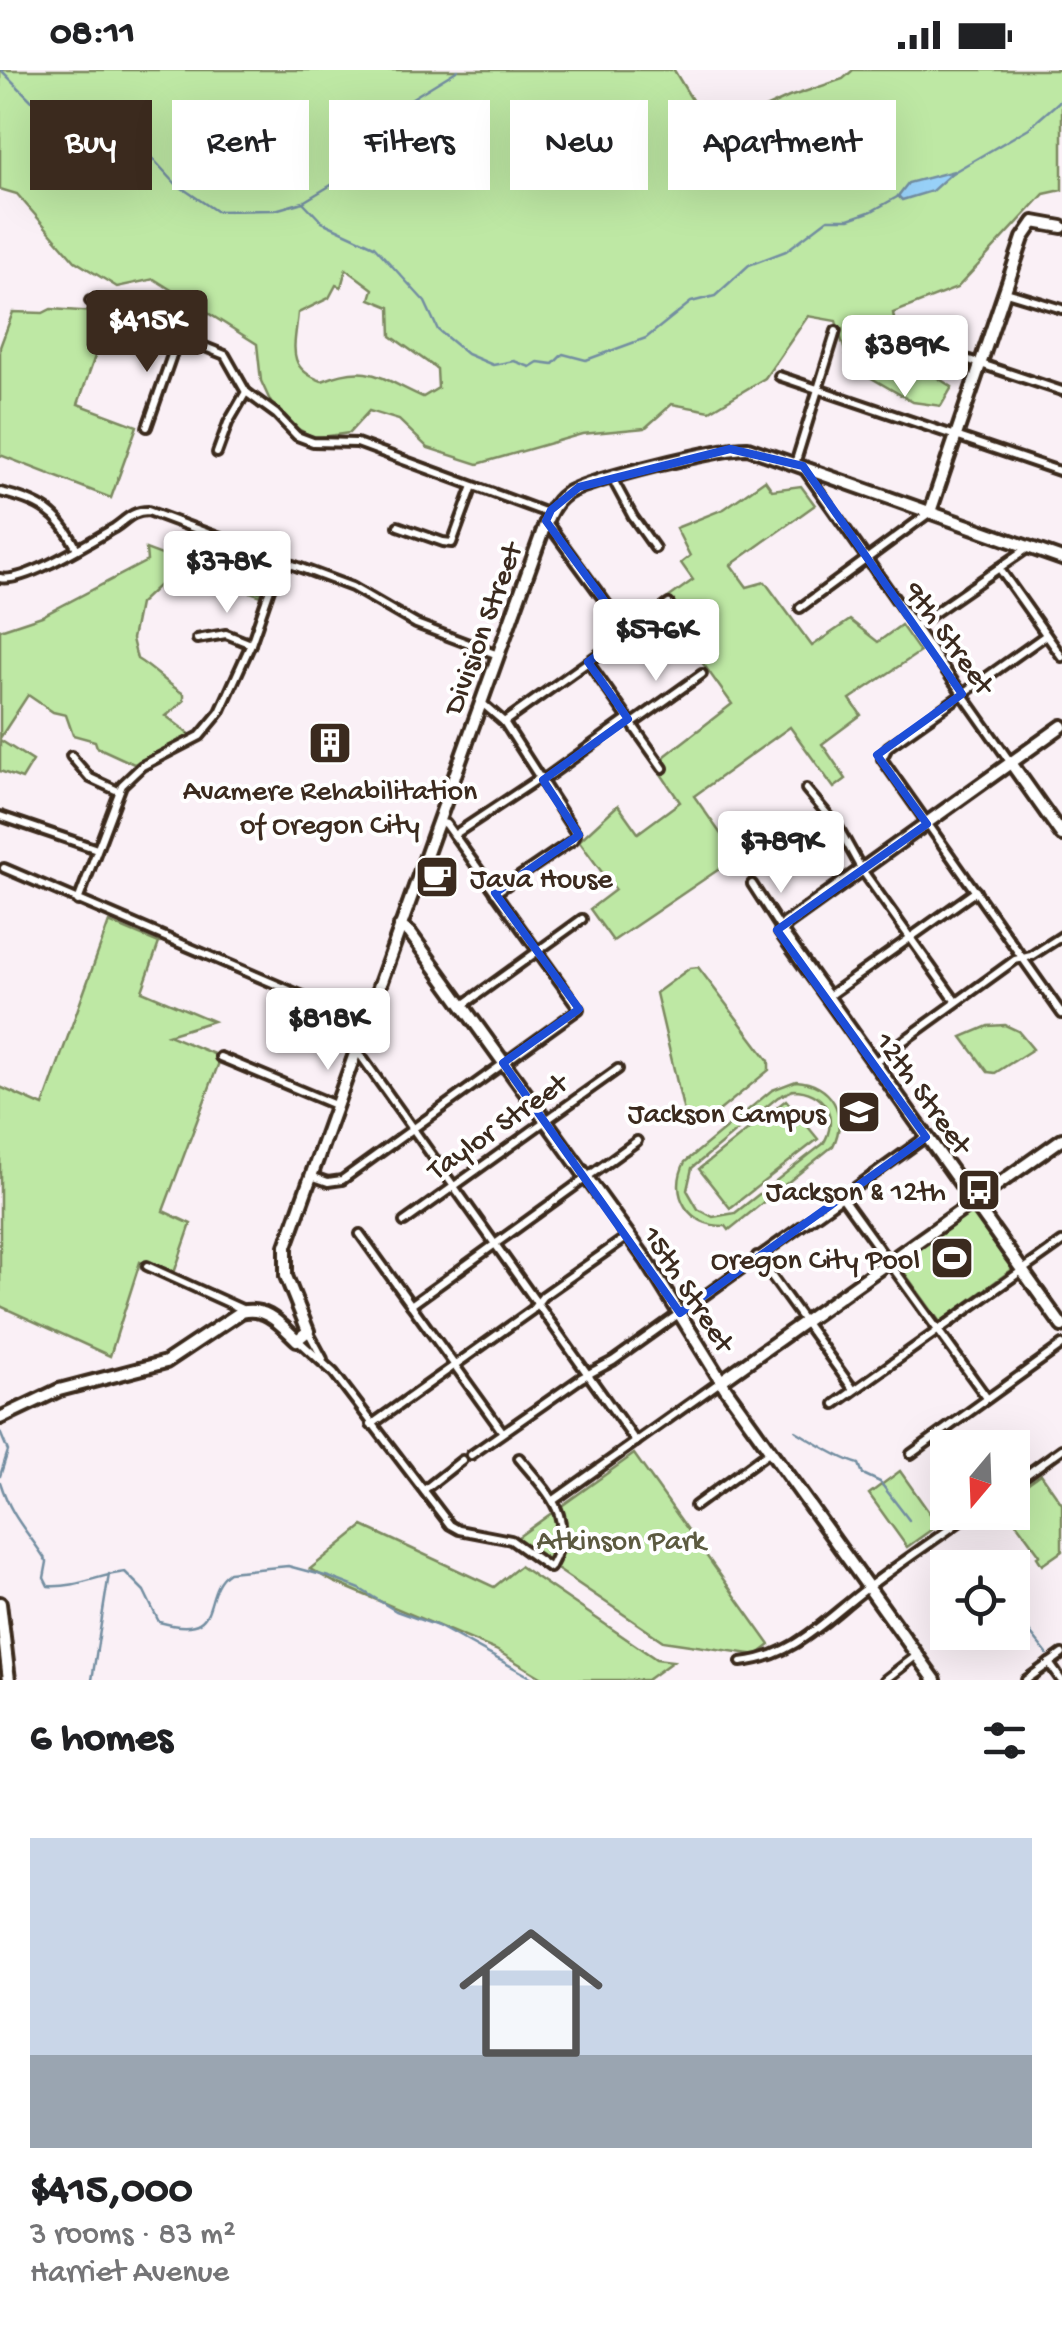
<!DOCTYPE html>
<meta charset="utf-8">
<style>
:root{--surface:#fff;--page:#f2f2f2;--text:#202124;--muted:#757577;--accent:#3b2a1e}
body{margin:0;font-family:"Gochi Hand",sans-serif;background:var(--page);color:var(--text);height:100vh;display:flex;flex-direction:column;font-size:38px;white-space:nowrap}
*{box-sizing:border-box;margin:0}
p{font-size:32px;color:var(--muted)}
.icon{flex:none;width:55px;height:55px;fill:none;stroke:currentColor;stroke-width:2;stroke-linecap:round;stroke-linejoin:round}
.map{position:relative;height:1610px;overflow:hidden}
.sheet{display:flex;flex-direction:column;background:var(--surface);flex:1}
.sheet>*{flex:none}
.banner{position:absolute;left:30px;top:30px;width:1002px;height:90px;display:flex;gap:20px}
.needle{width:65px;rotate:199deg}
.buttons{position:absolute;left:930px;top:1360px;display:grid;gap:20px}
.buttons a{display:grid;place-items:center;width:100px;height:100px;border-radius:0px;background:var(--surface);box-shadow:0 10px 40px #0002;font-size:50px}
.price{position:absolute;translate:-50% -85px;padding:0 22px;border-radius:10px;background:#fff;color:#222;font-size:32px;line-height:65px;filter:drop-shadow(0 2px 5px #0008)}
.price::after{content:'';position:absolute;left:50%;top:60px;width:30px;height:22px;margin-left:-15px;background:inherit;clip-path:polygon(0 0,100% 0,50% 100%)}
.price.current{background:var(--accent);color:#fff}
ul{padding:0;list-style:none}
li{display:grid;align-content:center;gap:20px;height:530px;padding:0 30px}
li span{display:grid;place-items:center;height:310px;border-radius:0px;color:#555}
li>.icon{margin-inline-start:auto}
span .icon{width:180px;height:180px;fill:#fffc;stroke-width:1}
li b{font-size:42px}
h2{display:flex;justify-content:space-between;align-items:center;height:120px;padding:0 30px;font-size:42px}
.tag{padding:0 35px;border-radius:0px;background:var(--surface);box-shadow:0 10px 40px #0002;font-size:35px;line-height:90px}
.tag.current{background:var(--accent);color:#fff}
.status{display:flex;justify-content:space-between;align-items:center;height:70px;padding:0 50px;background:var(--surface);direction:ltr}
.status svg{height:28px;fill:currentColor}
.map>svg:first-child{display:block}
.green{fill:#bee8a4;stroke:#7c8961;stroke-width:2.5;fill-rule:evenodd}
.water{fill:#98d1f8;stroke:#738ea1;stroke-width:2.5}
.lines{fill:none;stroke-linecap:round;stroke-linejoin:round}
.stream{stroke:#738ea1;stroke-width:2.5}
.street-casing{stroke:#3b2a1e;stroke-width:14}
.secondary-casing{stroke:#3b2a1e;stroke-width:18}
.primary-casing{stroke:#3b2a1e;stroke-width:18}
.street{stroke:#fff;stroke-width:6}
.secondary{stroke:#fff;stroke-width:10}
.primary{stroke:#fff;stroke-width:10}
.marked{fill:none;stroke:#1d4ed8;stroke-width:8;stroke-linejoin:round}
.labels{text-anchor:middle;stroke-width:8;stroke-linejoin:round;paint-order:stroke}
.street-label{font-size:30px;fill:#3b2a1e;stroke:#fff}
.poi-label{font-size:30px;fill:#3b2a1e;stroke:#fff;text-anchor:end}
.park-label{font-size:30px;fill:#5c5a40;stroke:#fff}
</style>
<div class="status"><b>08:11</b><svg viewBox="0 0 49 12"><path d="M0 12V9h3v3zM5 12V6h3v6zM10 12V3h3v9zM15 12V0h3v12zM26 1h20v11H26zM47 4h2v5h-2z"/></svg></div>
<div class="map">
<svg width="1062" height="1610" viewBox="0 0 1062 1610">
<rect width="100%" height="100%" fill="#faf0f6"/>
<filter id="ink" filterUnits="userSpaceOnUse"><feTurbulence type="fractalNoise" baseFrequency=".01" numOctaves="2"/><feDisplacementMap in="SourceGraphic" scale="20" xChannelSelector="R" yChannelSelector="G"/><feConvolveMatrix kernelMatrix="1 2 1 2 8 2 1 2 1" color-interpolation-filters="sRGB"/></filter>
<g filter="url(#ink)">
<!-- green -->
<g class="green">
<path d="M0 0H674L695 35 730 54 789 27 843 9 853 0H1062V120L1044 124 957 218 893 243 900 284 952 317 941 336 913 332 849 295 836 251 808 246 765 308 710 341 672 334 645 358 582 364 478 394 428 378 399 350 369 341 349 363 315 368 278 348 261 311 257 274 154 209 117 217 75 191 17 124 0 119ZM346 199 373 219 370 229 390 237 391 266 437 299 438 318 423 327C380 308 369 292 322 311 285 298 295 276 298 243L329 228 336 215 341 217Z"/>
<path d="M51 239 95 242 109 247 78 334 137 356 111 428 0 385V277L13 242 43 243Z"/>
<path d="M765 410 772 420 801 416 815 435 731 495 747 517 765 512 812 576 850 550 878 572 901 555 920 582 850 629 861 645 822 674 846 709 834 718 790 657 694 726 737 787 613 871 590 839 615 820 579 771 618 735 638 763 680 732 661 704 665 686 732 634 684 567 692 562 668 528 693 510 681 493 690 486 676 458 724 439Z"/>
<path d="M210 470 225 476 215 505 262 523 261 526 223 512 158 516 139 534 132 569 137 589C154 599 167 614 184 624V631L166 646 191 665 134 694 97 677 95 671 73 665 66 645 53 642 28 625 0 668V560L42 546 147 491 146 479 199 499Z"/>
<path d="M0 670 33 691 22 709 0 701Z"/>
<path d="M109 852 159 873 142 921 213 951 168 965 221 987 163 1141 191 1154 173 1206 140 1192 110 1286 0 1236V1017L43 1036Z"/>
<path d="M698 897 769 991V1000L702 1055H687L656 923 690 898Z"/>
<path d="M1005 955 1018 961 1033 979 995 1003 988 1002 962 967 988 956Z"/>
<path d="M796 1011C831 1013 849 1044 833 1076L729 1160 726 1156C689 1157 668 1125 685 1092L772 1020ZM793 1020C824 1020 840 1047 823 1074L735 1143 713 1147 698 1139 687 1120 692 1098 778 1027Z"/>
<path d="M786 1030 818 1069 730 1138 699 1099Z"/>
<path d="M972 1140 1014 1198 940 1252 898 1194Z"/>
<path d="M634 1384 770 1575 757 1585 663 1571 514 1470Z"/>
<path d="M900 1401 938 1455 907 1477 869 1424Z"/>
<path d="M1041 1404 1062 1434V1481L1042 1495 1037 1487 1040 1485 1009 1443 1012 1442 1013 1424Z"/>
<path d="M363 1456 494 1517 520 1496 656 1589 673 1591 647 1610H546L496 1580 334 1512 310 1499Z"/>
</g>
<!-- water -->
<path class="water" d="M954 101 932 121 902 130 898 126 908 113Z"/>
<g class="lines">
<!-- stream -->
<g class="stream">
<path d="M1 0 53 52 89 66 117 64 140 75 176 114 216 141 275 140 303 132 338 111 380 68 383 56 398 41 407 38 409 30 458 0"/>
<path d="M952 103 1029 58 1062 29"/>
<path d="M303 132 322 152 374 176 425 232 438 260 467 284 493 295 514 291 530 297 538 292 553 294 563 284 586 290 646 268 691 232 715 226 749 195 786 181 828 149H849L872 141 899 126"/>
<path d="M796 1361C812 1371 842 1390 859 1394L863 1404 880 1412 909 1450"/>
<path d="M0 1362 8 1381 0 1406"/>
<path d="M0 1412C12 1449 27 1460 47 1492L44 1508 48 1516C77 1518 98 1505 125 1502L144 1521 159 1552C227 1571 199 1522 229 1502L288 1496 329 1507 360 1519 396 1541 438 1556 536 1610"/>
<path d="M1012 1540 1047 1584"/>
<path d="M92 1610 109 1504"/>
</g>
<defs>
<g id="street">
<path d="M1006 222 1062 239"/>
<path d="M90 231 225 285 246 322 276 344 297 366 313 372 357 373 550 444"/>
<path d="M900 267 1062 321"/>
<path d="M779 306 1062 402"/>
<path d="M147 357 179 265"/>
<path d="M217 383 228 353 246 322"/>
<path d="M795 394 836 261"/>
<path d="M803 398 1011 693"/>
<path d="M612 408 633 447 655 478"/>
<path d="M0 422C39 431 58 442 76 477"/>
<path d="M546 451 628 563"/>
<path d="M398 456 443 472 452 473 473 416"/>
<path d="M999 498 1062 587"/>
<path d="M0 508C23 514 91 471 114 458 126 450 132 441 148 441L352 517 416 554 498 585"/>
<path d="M800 538 929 443"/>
<path d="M914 557 1028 478"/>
<path d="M1046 565 888 677 882 689 1062 944"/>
<path d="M197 569 226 564 251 574"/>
<path d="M588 592 663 698"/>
<path d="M482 633 504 652 576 764 573 770 495 823"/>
<path d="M504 652 669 534"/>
<path d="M632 654 702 604"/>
<path d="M71 686 90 708 118 721"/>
<path d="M543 710 628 649"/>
<path d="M806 719 838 757 862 800 956 932"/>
<path d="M0 746 97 779"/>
<path d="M454 765 541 707"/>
<path d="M4 798 366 953"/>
<path d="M752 814 781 859"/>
<path d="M78 831 122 715 142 696 200 666 220 642 251 574 280 490"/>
<path d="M827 927 976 821"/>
<path d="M462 936 582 849"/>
<path d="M356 984 361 986 636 1372"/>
<path d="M220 987 335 1035"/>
<path d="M873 993 1015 890 1031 886 1062 866"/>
<path d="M311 1106 328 1112 342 1110 579 939 446 754 439 752"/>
<path d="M841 1126 987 1328"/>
<path d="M404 1152 618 999"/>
<path d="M360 1164 502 1361"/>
<path d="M757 1186 853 1319"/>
<path d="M147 1196 244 1240"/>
<path d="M411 1235 637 1071"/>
<path d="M308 1261 323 1289"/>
<path d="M298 1270 334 1303 450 1455 459 1460 511 1470 550 1498C578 1448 550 1426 519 1388"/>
<path d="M835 1334 1062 1172"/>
<path d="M371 1355 532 1240 543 1226 628 1166"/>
<path d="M911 1384 1062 1275"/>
<path d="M471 1385 581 1308 613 1291 926 1067"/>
<path d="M1012 1415 1062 1379"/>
<path d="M424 1420 462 1390"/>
<path d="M554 1430 720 1312"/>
<path d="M695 1436 770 1381"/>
<path d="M741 1592C794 1587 826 1549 866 1519 901 1492 938 1468 973 1442"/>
<path d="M1049 1593 1061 1610"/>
<path d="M885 1610 917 1585"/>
<path d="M1026 1610 1062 1584"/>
</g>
<g id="secondary">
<path d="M930 442 1023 168 1034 152 1062 157"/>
<path d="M1062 656 786 854 781 862 1062 1256"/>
<path d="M1011 693 1062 765"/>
<path d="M400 856 410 863 647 1191 726 1319 935 1610"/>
<path d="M721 1311 1062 1069"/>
<path d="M0 1348 59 1320 166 1292 241 1242C266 1236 280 1254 297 1270L308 1261 286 1206V1176L542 463C547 448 553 433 566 424 586 410 724 377 748 378L1062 489"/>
</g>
<path id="primary" d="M0 1533 9 1610"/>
</defs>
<!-- street casing -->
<use href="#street" class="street-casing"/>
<!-- secondary casing -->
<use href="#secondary" class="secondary-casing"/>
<!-- primary casing -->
<use href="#primary" class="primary-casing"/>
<!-- street -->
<use href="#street" class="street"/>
<!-- secondary -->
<use href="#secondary" class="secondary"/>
<!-- primary -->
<use href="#primary" class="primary"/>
</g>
</g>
<!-- marked area -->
<path class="marked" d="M730 379 803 396 962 624 877 685 927 754 777 860 926 1067 680 1243 503 993 579 939 495 823 579 765 543 710 628 649 588 592 628 563 546 451 551 440 579 417Z"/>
<!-- icons -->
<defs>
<symbol id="building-square" viewBox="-11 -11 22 22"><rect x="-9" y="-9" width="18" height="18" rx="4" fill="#3b2a1e" stroke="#fff"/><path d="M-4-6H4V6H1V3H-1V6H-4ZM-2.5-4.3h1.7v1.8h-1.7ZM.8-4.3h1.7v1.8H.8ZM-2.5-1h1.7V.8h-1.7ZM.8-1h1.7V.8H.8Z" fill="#fff"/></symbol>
<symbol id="cafe-square" viewBox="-11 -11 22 22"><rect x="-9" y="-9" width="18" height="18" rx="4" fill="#3b2a1e" stroke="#fff"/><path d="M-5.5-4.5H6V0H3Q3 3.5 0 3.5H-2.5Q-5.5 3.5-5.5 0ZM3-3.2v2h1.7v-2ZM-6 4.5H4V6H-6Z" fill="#fff"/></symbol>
<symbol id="school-square" viewBox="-11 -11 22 22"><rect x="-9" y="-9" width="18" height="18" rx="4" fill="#3b2a1e" stroke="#fff"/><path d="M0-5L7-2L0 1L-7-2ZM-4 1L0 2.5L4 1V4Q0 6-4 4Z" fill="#fff"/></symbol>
<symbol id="bus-square" viewBox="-11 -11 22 22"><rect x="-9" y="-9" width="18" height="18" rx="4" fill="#3b2a1e" stroke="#fff"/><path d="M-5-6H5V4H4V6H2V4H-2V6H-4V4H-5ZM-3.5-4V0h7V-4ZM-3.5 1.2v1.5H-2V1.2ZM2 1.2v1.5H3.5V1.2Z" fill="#fff"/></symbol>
<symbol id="stadium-square" viewBox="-11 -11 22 22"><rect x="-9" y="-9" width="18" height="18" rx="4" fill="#3b2a1e" stroke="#fff"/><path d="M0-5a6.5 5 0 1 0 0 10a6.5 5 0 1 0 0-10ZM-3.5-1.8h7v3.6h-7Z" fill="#fff"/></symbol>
</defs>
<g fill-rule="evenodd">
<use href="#building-square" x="305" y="648" width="50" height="50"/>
<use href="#cafe-square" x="412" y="782" width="50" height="50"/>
<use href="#school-square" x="834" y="1017" width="50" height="50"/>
<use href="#bus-square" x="954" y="1095" width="50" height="50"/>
<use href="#stadium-square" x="927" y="1163" width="50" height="50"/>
</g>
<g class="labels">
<!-- street labels -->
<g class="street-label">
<text transform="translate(481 558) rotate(-70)" y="10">Division Street</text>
<text transform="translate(951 567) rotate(54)" y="10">9th Street</text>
<text transform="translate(925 1022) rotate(54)" y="10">12th Street</text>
<text transform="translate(496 1055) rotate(-35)" y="10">Taylor Street</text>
<text transform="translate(690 1218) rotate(57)" y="10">15th Street</text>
</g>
<!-- poi labels -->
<g class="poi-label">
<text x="330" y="729" text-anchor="middle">Avamere Rehabilitation<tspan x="330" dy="34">of Oregon City</tspan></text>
<text x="470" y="817" text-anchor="start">Java House</text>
<text x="826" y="1052">Jackson Campus</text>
<text x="946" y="1130">Jackson &amp; 12th</text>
<text x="920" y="1198">Oregon City Pool</text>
</g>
<!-- park labels -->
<g class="park-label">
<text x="621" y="1479">Atkinson Park</text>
</g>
</g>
</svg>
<div class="buttons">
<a><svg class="needle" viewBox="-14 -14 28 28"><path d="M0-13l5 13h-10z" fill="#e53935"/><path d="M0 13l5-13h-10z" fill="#757577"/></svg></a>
<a><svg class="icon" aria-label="locate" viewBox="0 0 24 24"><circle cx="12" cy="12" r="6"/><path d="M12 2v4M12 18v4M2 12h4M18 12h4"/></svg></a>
</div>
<b class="price current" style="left:147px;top:305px">$415K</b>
<b class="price" style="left:905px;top:330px">$389K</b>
<b class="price" style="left:227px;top:546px">$378K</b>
<b class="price" style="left:656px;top:614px">$576K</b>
<b class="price" style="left:781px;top:826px">$789K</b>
<b class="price" style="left:328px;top:1003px">$818K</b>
<div class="banner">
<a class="tag current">Buy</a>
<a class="tag">Rent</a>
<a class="tag">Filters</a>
<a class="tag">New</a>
<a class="tag">Apartment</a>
</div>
</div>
<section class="sheet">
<h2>6 homes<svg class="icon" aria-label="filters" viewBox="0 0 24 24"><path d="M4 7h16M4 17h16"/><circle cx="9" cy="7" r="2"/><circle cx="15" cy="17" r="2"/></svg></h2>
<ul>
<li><span style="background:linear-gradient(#c9d6e8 70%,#9aa5b1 0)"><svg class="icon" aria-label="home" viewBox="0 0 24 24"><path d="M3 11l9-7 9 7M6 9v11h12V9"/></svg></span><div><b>$415,000</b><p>3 rooms · 83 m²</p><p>Harriet Avenue</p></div></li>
</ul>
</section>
